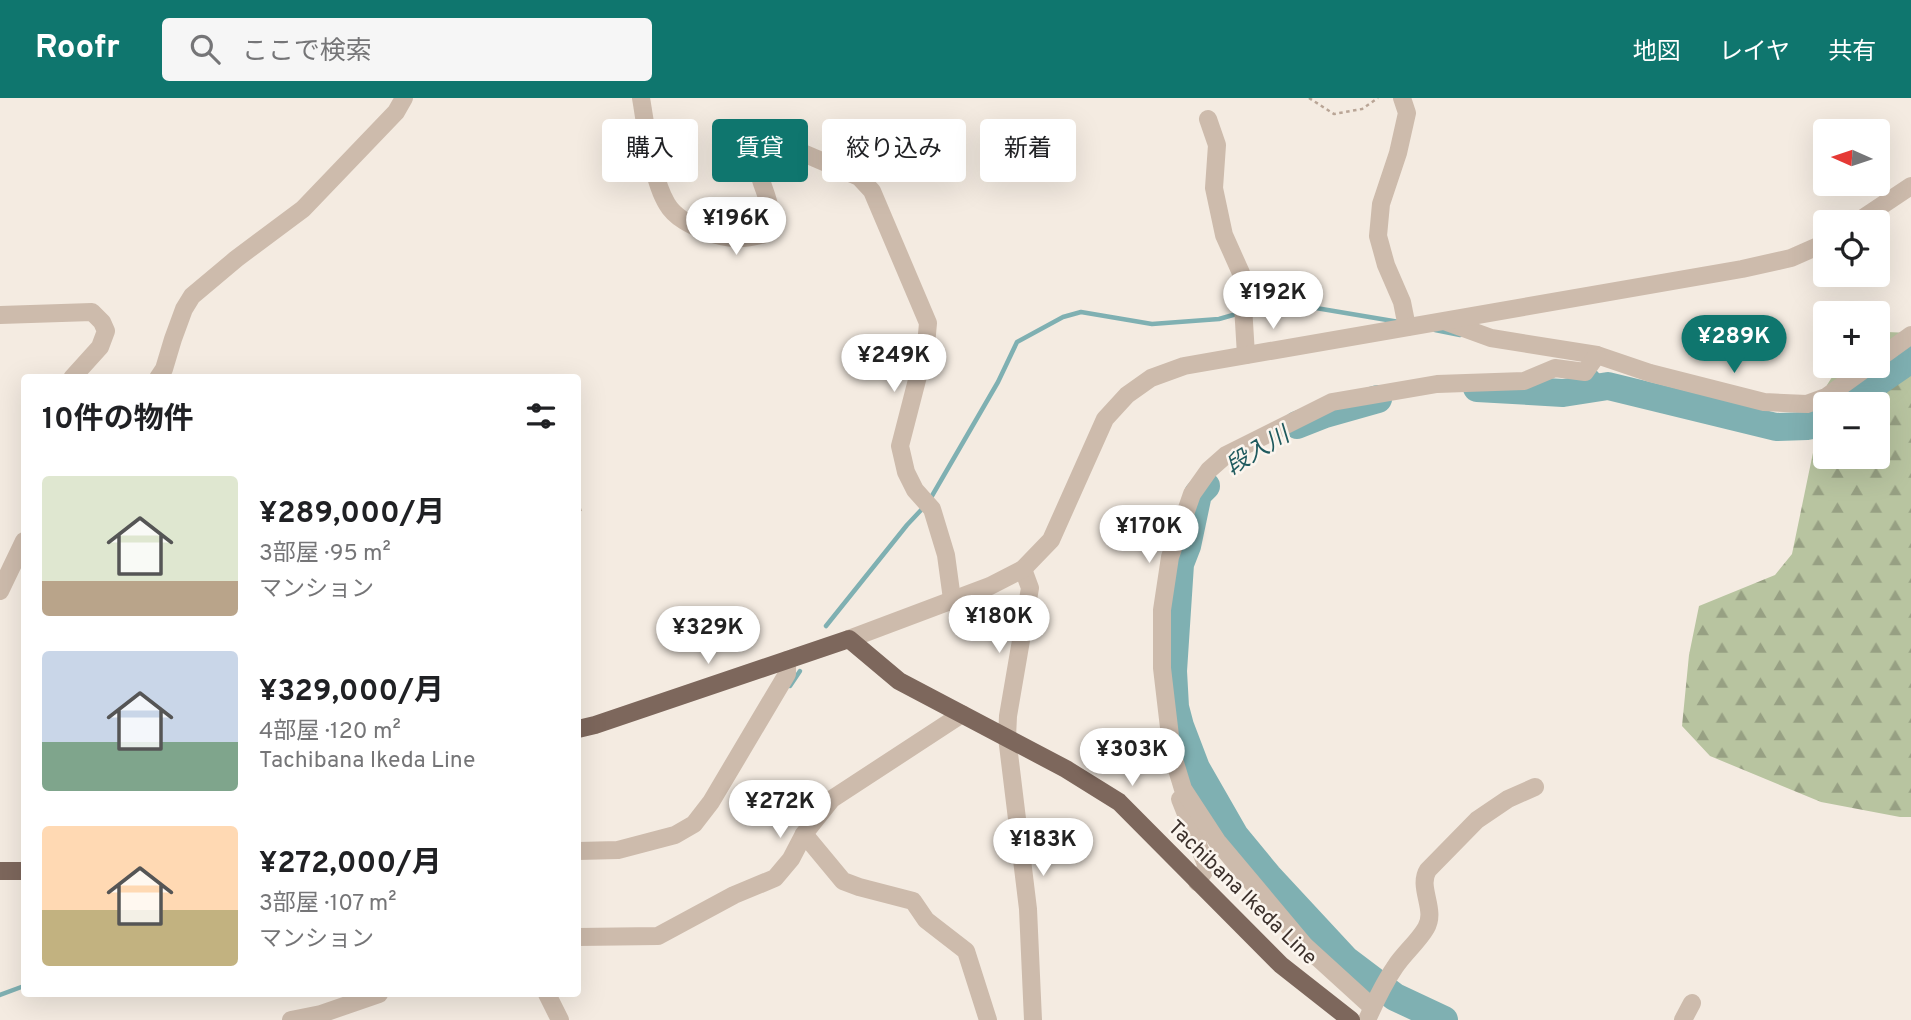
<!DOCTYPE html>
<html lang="ja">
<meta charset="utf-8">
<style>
:root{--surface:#fff;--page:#f6f6f6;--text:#202124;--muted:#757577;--accent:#0f766e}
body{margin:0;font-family:Overpass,"Noto Sans JP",sans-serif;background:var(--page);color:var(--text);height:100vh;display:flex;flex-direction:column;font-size:26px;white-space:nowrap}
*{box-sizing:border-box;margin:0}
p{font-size:23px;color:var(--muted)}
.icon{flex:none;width:38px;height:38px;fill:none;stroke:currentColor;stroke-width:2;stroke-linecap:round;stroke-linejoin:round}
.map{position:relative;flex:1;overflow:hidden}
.details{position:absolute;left:21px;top:276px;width:560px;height:623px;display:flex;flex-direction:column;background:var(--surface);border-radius:7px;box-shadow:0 7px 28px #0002}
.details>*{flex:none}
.top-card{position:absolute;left:602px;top:21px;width:665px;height:63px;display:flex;gap:14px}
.needle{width:46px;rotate:273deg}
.fabs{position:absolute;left:1813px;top:21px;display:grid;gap:14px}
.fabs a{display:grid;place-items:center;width:77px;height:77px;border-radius:7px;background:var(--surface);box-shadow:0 7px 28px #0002;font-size:35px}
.price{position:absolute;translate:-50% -60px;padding:0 16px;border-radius:24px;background:#fff;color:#222;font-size:23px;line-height:46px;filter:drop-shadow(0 2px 4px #0008)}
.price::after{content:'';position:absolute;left:50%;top:42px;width:21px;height:16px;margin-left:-10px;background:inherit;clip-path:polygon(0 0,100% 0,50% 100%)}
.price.active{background:var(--accent);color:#fff}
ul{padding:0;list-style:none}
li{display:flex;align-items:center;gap:21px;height:175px;padding:0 21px}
li span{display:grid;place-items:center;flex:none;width:196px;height:140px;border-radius:7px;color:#555}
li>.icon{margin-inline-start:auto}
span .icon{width:84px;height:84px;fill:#fffc;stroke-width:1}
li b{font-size:30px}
h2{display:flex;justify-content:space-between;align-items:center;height:84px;padding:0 21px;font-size:30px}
.chip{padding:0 24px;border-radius:7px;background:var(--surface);box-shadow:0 7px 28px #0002;font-size:24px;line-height:63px}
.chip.active{background:var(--accent);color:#fff}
header{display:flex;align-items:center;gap:42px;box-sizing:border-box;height:98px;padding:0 35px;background:var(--accent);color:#fff}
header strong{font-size:33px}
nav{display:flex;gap:38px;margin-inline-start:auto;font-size:24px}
.search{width:490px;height:63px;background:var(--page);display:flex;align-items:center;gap:18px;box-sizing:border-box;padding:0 24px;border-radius:7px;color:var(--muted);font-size:26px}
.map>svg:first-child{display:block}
.forest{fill:url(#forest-firs);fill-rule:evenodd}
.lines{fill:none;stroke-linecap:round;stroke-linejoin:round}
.stream{stroke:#7fb0b2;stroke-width:4.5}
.river{stroke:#7fb0b2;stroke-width:28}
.path{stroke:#b9a596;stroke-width:2.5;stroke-dasharray:3.5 3.5;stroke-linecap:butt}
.minor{stroke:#cdbbac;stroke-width:18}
.major{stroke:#7d675c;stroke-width:18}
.labels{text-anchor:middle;stroke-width:5;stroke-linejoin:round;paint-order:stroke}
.street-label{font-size:21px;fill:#3b302b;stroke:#fbf5ee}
.water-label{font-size:23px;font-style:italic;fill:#1f5a5e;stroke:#fbf5ee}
</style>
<header>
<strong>Roofr</strong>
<div class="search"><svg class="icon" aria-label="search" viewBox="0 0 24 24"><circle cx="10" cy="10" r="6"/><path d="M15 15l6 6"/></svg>ここで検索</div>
<nav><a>地図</a><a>レイヤ</a><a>共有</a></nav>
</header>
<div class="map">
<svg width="1911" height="922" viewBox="0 0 1911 922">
<defs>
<pattern id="forest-firs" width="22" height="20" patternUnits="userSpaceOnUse" patternTransform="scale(1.75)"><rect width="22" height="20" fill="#b8c4a0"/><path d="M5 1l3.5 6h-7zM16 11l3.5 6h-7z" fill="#97a083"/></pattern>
</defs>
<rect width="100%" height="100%" fill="#f4ebe1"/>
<!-- forest -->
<path class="forest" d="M1887 234 1911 235V719H1900L1821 704 1710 658 1682 628 1689 557 1699 508 1775 477 1792 456 1827 287 1839 268H1878V238ZM1825 306H1878V359H1825Z"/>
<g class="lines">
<!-- stream -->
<g class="stream">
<path d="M1249 213 1278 206 1304 208 1399 224"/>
<path d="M1435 232 1460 237"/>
<path d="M1593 272 1608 288"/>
<path d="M929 403 998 284 1017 244 1063 219 1081 214 1152 226 1219 221 1240 215"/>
<path d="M826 528 907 427 923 410"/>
<path d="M790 588 800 573"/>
<path d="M0 897 24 888"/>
</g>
<!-- river -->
<g class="river">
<path d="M1477 290 1563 295 1608 288 1776 329 1807 328 1818 326 1825 320"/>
<path d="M1846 306 1911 261"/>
<path d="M1297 327 1325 316 1378 301"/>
<path d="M1206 388 1198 396 1187 448 1180 466 1173 573 1175 609 1180 628 1196 670 1235 738 1268 778 1346 862 1395 899 1444 922"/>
</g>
<!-- path -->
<g class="path">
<path d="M1309 0 1334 16 1362 11 1378 0"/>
<path d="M578 403 581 415 578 416"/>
</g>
<!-- minor -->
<g class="minor">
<path d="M641 0C646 29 652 82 667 106 675 120 692 128 707 134 728 142 744 142 765 136 778 109 762 95 758 70 757 65 758 58 758 53L768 44 782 46 859 79 872 93 928 225 926 247 900 348 906 374 915 392 932 411 946 457 952 501"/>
<path d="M1402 0 1407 15 1398 55 1381 106 1378 138 1386 167 1402 204 1407 229"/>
<path d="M1208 21 1217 47 1214 90 1224 137 1241 175 1246 257"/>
<path d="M1857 124 1911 88"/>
<path d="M0 217 92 214 102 224 106 233 100 249 72 280"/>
<path d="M1447 224 1491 240 1597 257 1650 275 1764 304 1807 306 1826 299 1869 268"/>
<path d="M1878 261 1911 237"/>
<path d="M158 280 164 271 173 241 184 211 192 198 236 161 303 111 396 14 404 0"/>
<path d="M1023 471 1030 490 1008 618 1007 639 1028 811 1033 922"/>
<path d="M0 493 24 443"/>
<path d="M849 541 990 488 1023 471 1051 442 1105 321 1127 297 1151 280 1184 268 1742 171 1791 160 1825 145"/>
<path d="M1180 701 1207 769 1197 784"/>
<path d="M804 736 843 783 859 789 913 803 926 822 966 853 988 922"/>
<path d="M578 753 618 752 675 737 694 726 711 704 787 576V562"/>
<path d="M578 839 658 838 734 797 775 780 791 761 804 736 832 701 962 616"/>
<path d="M547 896 560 922"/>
<path d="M1372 909 1305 848 1217 743 1183 691 1172 655 1162 570V512L1170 459 1192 396 1209 372 1226 357 1332 304 1437 286 1524 283 1555 270 1585 274 1597 257"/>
<path d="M291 922 321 916 379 896"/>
<path d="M1367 922C1375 904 1384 885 1395 869 1404 855 1418 844 1426 830 1437 812 1417 789 1428 772L1477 722 1508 701 1535 689"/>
<path d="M1683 922 1692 905"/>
</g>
<!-- major -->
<g class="major">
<path d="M578 631 595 627 849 541 899 583 1066 671 1119 704 1281 867 1351 922"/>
<path d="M0 773H24"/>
</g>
</g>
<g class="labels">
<!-- street labels -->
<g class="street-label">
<text transform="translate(1243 794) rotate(44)" y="7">Tachibana Ikeda Line</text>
</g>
<!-- water labels -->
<g class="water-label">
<text transform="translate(1257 352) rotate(-31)" y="8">段入川</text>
</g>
</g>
</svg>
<div class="fabs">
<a><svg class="needle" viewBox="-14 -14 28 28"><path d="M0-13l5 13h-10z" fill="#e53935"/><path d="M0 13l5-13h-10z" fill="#757577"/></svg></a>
<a><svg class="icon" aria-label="locate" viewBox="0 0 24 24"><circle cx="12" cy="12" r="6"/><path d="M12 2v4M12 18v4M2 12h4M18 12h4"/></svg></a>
<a>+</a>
<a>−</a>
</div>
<b class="price" style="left:736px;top:159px">¥196K</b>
<b class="price" style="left:1273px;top:233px">¥192K</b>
<b class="price active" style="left:1734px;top:277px">¥289K</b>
<b class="price" style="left:894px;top:296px">¥249K</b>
<b class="price" style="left:1149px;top:467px">¥170K</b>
<b class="price" style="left:999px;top:557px">¥180K</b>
<b class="price" style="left:708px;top:568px">¥329K</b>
<b class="price" style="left:1132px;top:690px">¥303K</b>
<b class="price" style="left:780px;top:742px">¥272K</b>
<b class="price" style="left:1043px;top:780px">¥183K</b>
<div class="top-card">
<a class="chip">購入</a>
<a class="chip active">賃貸</a>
<a class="chip">絞り込み</a>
<a class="chip">新着</a>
</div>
<section class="details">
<h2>10件の物件<svg class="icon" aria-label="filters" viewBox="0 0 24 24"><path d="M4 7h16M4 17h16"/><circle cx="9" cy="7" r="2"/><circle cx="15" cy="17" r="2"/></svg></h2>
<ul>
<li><span style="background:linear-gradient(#dfe7d0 75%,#b9a48a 0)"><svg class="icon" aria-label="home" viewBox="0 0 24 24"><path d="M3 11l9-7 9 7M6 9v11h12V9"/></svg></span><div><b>¥289,000/月</b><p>3部屋 · 95 m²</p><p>マンション</p></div></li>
<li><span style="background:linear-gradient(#c9d6e8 65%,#7fa58c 0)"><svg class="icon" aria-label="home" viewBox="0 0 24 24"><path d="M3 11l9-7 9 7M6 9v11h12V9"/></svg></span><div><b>¥329,000/月</b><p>4部屋 · 120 m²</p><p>Tachibana Ikeda Line</p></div></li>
<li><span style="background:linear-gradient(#ffd9b3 60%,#c2b280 0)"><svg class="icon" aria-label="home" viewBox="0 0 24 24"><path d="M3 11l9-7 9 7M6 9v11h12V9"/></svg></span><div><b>¥272,000/月</b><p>3部屋 · 107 m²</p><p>マンション</p></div></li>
</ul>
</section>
</div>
